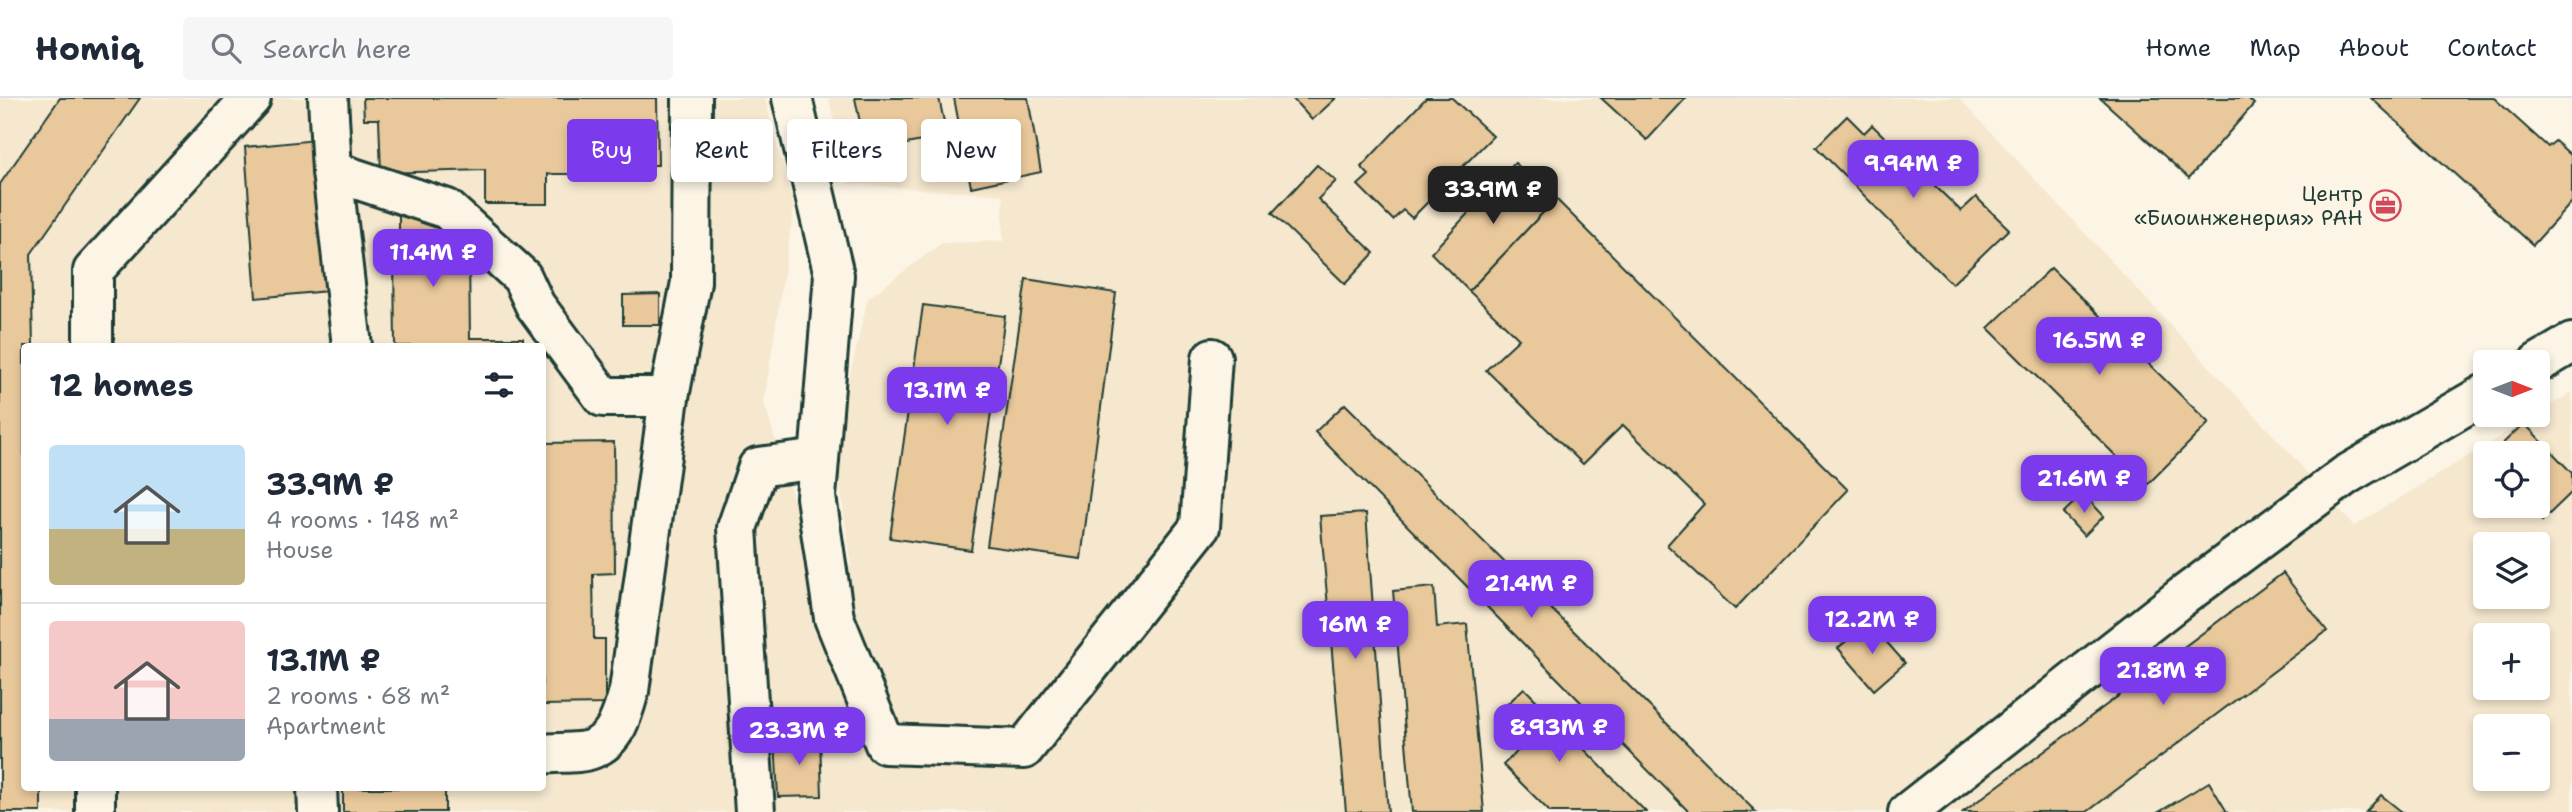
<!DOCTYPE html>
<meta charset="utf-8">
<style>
:root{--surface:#fff;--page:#f6f6f7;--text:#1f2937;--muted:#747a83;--line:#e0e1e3;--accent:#7c3aed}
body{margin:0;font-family:"Shantell Sans",sans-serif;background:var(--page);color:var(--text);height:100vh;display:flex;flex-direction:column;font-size:26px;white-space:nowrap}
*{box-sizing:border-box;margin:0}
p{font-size:23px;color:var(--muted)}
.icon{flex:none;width:38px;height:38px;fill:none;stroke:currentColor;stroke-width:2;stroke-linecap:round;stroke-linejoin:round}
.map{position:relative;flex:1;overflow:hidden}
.panel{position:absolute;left:21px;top:245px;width:525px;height:448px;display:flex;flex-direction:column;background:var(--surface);border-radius:7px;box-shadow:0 4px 10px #0003}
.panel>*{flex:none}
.top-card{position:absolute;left:567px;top:21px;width:665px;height:63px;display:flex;gap:14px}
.needle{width:46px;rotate:90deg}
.controls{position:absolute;left:2473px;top:252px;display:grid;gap:14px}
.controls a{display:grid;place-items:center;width:77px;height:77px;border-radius:7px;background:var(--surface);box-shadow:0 4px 10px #0003;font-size:35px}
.price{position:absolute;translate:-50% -60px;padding:0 16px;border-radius:14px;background:var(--accent);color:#fff;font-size:23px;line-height:46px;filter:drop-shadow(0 2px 4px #0008)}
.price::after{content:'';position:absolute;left:50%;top:42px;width:21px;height:16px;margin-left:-10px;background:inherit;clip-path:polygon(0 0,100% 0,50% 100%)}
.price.on{background:#222;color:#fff}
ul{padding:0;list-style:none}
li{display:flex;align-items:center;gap:21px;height:175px;padding:0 28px}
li+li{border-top:2px solid var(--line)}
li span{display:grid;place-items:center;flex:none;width:196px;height:140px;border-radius:7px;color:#555}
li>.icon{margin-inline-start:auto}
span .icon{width:84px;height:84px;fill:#fffc;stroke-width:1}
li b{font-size:30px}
h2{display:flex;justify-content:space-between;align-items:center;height:84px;padding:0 28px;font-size:30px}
.pill{padding:0 24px;border-radius:7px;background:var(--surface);box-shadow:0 4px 10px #0003;font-size:24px;line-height:63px}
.pill.on{background:var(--accent);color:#fff}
header{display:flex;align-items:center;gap:42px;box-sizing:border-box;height:98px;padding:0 35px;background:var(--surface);border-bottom:2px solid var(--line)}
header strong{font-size:33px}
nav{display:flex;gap:38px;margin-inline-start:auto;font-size:24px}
.search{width:490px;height:63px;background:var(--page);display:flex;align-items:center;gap:18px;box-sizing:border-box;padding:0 24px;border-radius:7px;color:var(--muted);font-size:26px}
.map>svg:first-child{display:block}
.built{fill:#f6e8cf;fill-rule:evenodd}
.building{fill:#e9c89b;stroke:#1f3d34;stroke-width:2}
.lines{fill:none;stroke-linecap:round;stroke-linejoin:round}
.minor-casing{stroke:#1f3d34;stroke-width:44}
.minor{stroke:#fcf5e5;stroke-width:38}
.labels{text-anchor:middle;stroke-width:5;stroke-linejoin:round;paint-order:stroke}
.poi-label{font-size:21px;fill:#1f3d34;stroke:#fcf5e5;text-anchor:end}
</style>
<header>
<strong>Homiq</strong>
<div class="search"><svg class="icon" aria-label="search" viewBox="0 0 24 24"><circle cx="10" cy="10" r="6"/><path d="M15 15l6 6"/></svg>Search here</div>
<nav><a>Home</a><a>Map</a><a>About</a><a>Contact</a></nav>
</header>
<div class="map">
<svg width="2572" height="714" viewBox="0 0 2572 714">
<rect width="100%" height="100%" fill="#fcf5e5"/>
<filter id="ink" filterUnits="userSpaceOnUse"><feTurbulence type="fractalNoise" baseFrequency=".0143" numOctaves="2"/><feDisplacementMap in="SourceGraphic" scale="14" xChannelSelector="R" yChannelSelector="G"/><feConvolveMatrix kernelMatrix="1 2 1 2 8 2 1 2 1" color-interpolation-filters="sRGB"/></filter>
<g filter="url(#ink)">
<!-- built -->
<path class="built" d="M0 0H765L794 110 764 304 815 472 851 468 834 344 868 200 942 145 1003 143V97L847 86 829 0H1959L2289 354 2354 428 2572 294V714H0ZM24 248H542V690H24ZM2485 355H2538V408H2485ZM2485 446H2538V499H2485ZM2485 537H2538V590H2485ZM2485 628H2538V681H2485Z"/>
<!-- building -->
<g class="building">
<path d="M60 0H140L31 156 33 248H24V690H41V714H0V86Z"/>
<path d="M363 0H657L658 67H581V76H548V106H485V72L381 75 379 21H364Z"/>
<path d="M855 0H939L947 38 866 54Z"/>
<path d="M954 0H1028L1041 74 971 89Z"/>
<path d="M1292 0H1336L1312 22Z"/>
<path d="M1426 0H1452L1493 38 1412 120 1403 112 1393 122 1358 87 1369 77 1361 69Z"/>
<path d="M1601 0H1686L1647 42Z"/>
<path d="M2100 0H2248L2254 6 2189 80Z"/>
<path d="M2371 0H2494L2548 49 2555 43 2572 58V104L2533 147Z"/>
<path d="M1847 18 1864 35 1872 27 1961 113 1976 99 2009 131 1952 186 1816 49Z"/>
<path d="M316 42 327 193 256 200 245 49Z"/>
<path d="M1515 65 1556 101 1469 193 1431 155Z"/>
<path d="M1317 67 1336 83 1318 101 1374 155 1345 186 1272 115Z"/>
<path d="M1556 101 1848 392 1735 511 1667 447 1704 406 1623 327 1583 366 1486 272 1519 241 1469 193Z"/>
<path d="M443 116V156H469L470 240H523V248H395L394 160H399V117Z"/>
<path d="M2051 170 2209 325 2146 388 1988 230Z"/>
<path d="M1026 181 1116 195 1081 461 987 448Z"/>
<path d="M660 196V227H623V197Z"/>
<path d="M923 207 1005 218 971 452 890 440Z"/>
<path d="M1345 306 1756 714H1689L1315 334Z"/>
<path d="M2524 325 2572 375V394L2542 423 2528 408H2538V355H2493Z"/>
<path d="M614 344 615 475 593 476 594 541H605V606L542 607V345Z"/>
<path d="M2083 396 2104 418 2084 438 2063 415Z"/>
<path d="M1366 415 1388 714H1346L1320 418Z"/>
<path d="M2283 475 2327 533 2087 714H1963Z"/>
<path d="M1434 489 1437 529 1467 526 1484 714H1412L1393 493Z"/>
<path d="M1869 524 1905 565 1874 592 1838 550Z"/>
<path d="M1524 590 1646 714H1550L1503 667 1526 645 1497 616Z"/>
<path d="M820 639 822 698 778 699 775 641Z"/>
<path d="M2209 684 2227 714H2159Z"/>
<rect x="343" y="690" width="102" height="24"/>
<path d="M2381 697 2402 714H2366Z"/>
</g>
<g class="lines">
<defs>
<g id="minor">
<path d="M328 0 332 73 352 248"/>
<path d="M792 0 834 177 816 399 834 520 885 646 1024 651 1200 429 1212 260"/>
<path d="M332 73 447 111 522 179 535 207 603 299H669L629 593C623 615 616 642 592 651 580 656 556 654 542 656"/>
<path d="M93 248V173L251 0"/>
<path d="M2538 265 2572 245"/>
<path d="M669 299 691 184 692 0"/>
<path d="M95 690V714"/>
<path d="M317 690 318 714"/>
<path d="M755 714 737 430 758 369 819 361"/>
<path d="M1908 714 2183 498 2346 377 2485 296"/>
</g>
</defs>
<!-- minor casing -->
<use href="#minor" class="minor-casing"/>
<!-- minor -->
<use href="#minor" class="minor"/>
</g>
</g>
<!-- icons -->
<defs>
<symbol id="office-ring" viewBox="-11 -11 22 22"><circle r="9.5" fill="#fcf5e5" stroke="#d1495b" stroke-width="1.5"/><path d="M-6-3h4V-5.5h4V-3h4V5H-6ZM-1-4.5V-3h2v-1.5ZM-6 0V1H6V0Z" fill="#d1495b"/></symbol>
</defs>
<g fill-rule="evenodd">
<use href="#office-ring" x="2368" y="90" width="35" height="35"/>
</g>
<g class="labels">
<!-- poi labels -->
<g class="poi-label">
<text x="2363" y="103">Центр<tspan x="2363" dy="24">«Биоинженерия» РАН</tspan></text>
</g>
</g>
</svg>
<div class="controls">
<a><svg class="needle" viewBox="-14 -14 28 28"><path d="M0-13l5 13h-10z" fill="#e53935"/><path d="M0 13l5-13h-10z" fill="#747a83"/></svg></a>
<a><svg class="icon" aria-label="locate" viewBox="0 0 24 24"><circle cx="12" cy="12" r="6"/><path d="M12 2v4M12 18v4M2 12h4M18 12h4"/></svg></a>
<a><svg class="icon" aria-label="layers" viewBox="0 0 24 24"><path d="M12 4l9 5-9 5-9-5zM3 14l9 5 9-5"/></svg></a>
<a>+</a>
<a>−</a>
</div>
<b class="price" style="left:1913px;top:102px">9.94M ₽</b>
<b class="price on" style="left:1493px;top:128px">33.9M ₽</b>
<b class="price" style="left:433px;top:191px">11.4M ₽</b>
<b class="price" style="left:2099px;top:279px">16.5M ₽</b>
<b class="price" style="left:947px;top:329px">13.1M ₽</b>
<b class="price" style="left:2084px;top:417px">21.6M ₽</b>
<b class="price" style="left:1531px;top:522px">21.4M ₽</b>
<b class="price" style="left:1872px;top:558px">12.2M ₽</b>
<b class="price" style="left:1355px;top:563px">16M ₽</b>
<b class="price" style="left:2163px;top:609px">21.8M ₽</b>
<b class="price" style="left:1559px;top:666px">8.93M ₽</b>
<b class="price" style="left:799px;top:669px">23.3M ₽</b>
<div class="top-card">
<a class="pill on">Buy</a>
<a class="pill">Rent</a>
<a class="pill">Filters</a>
<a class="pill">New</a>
</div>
<section class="panel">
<h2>12 homes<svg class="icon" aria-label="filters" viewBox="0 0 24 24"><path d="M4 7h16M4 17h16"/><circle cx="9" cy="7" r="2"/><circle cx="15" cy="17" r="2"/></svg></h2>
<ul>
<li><span style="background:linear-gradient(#bfe0f5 60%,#c2b280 0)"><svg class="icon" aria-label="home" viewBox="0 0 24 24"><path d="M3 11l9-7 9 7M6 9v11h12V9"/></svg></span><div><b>33.9M ₽</b><p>4 rooms · 148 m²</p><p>House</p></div></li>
<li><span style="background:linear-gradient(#f6c9c9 70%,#9aa5b1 0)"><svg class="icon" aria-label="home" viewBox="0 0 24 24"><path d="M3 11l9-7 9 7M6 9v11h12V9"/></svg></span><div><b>13.1M ₽</b><p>2 rooms · 68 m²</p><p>Apartment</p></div></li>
</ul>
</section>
</div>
